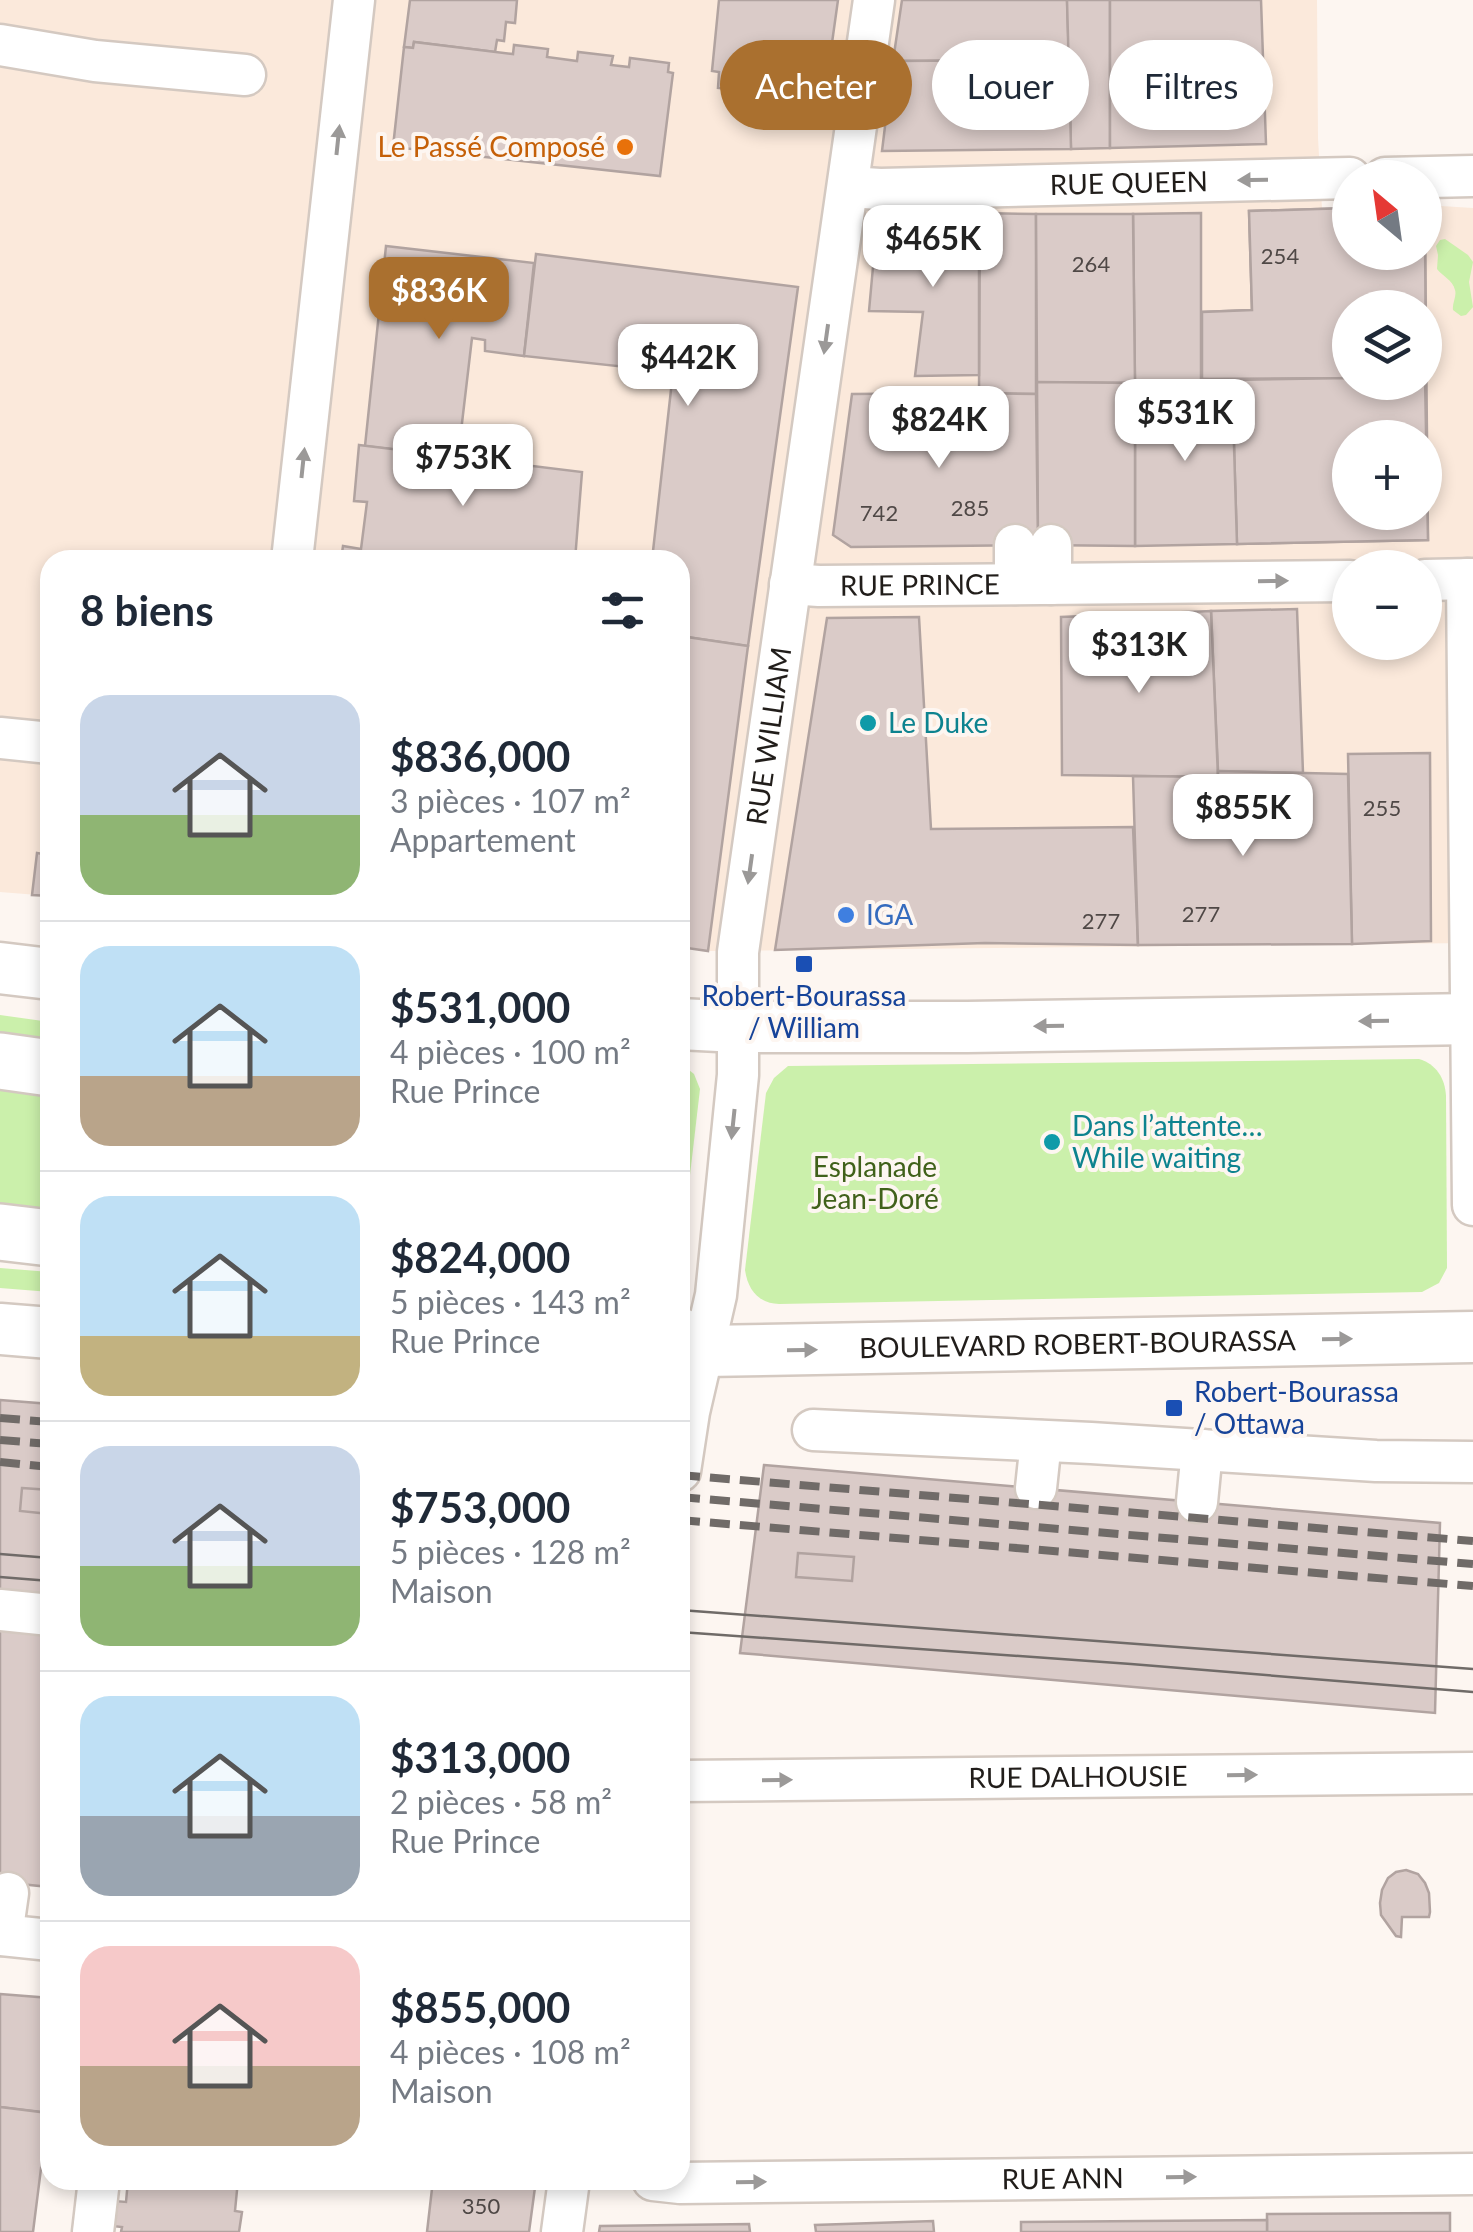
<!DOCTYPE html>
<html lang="fr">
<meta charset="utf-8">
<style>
:root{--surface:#fff;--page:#f6f6f7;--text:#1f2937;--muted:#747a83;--line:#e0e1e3;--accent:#aa702f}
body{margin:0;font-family:Lato,sans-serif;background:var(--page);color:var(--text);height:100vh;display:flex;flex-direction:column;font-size:38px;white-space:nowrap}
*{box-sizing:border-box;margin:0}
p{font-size:32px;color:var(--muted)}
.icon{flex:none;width:55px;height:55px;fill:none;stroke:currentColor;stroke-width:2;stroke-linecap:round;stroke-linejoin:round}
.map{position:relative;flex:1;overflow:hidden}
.sheet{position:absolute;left:40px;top:550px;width:650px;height:1640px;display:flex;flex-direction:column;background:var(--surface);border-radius:30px;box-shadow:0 5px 15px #0003}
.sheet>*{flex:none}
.hud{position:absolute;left:720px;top:40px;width:602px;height:90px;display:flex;gap:20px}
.needle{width:65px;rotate:331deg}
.tools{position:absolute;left:1332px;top:160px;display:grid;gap:20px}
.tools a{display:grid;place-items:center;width:110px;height:110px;border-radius:50%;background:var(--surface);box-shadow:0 5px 15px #0003;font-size:50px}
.price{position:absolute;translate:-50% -85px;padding:0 22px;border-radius:20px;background:#fff;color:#222;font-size:32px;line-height:65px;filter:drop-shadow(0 2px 5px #0008)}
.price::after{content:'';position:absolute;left:50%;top:60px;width:30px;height:22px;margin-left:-15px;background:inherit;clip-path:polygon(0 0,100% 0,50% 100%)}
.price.active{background:var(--accent);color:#fff}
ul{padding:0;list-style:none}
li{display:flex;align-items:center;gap:30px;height:250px;padding:0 40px}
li+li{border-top:2px solid var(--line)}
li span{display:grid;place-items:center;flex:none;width:280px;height:200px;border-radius:30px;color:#555}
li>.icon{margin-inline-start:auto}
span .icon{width:120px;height:120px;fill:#fffc;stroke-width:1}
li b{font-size:42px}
h2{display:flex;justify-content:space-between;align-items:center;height:120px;padding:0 40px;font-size:42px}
.pill{padding:0 35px;border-radius:45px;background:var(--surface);box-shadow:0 5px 15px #0003;font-size:35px;line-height:90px}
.pill.active{background:var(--accent);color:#fff}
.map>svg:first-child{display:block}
.built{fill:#fbe9db;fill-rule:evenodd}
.green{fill:#cbf0ab}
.building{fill:#dacbc8;stroke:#b1a3a0;stroke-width:2.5;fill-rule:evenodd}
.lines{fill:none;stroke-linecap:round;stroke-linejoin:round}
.minor-casing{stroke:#d4c9c1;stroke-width:45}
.major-casing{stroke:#d4c9c1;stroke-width:55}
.highway-casing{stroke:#d4c9c1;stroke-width:60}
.minor{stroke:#fff;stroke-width:40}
.major{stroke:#fff;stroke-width:50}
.highway{stroke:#fff;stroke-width:55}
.tram{stroke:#706b68;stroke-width:2.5}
.rail{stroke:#706b68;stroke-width:8;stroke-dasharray:20 10;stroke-linecap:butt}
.oneway{fill:#9b9998}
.food-dot{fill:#e8710a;stroke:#fdf6f1;stroke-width:4}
.culture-dot{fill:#0f9aa8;stroke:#fdf6f1;stroke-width:4}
.shop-dot{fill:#3f7fe0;stroke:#fdf6f1;stroke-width:4}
.transit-dot{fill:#1a4fb4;stroke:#fdf6f1;stroke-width:4}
.labels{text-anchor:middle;stroke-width:8;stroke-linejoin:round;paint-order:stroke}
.number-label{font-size:22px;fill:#4f4846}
.food-label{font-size:28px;fill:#c56008;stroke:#fdf6f1;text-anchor:end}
.street-label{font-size:28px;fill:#211d1a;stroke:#fdf6f1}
.culture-label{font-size:28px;fill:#0d838f;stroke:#fdf6f1;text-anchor:start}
.shop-label{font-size:28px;fill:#366cbe;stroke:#fdf6f1;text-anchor:start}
.transit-label{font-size:28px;fill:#164399;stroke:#fdf6f1}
.park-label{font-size:28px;fill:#40611a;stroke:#fdf6f1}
</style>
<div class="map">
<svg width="1473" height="2232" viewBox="0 0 1473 2232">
<rect width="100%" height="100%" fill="#fdf6f1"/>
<!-- built -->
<path class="built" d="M0 0H1317L1318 138 1322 208H1350V252H1425V205L1473 208V943L708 951 680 560H50V896L0 892ZM1350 308H1425V382H1350ZM1350 438H1425V512H1350ZM1350 568H1425V642H1350Z"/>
<!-- green -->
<g class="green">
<path d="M1445 239 1468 255 1473 262 1469 282 1473 307 1466 315 1461 316 1453 310C1452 303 1457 296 1455 290 1453 280 1442 276 1437 269L1438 255 1436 246 1440 240Z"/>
<path d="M0 1015 50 1022V1042L0 1036Z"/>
<path d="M1419 1059C1436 1064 1445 1078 1446 1096L1447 1268 1439 1283 1422 1292 779 1304C758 1303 748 1290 745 1270L766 1093 774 1078 788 1066Z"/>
<path d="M680 1063 694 1074 700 1089 680 1261Z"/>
<path d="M0 1085 50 1092V1213L0 1206Z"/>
<path d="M0 1268 50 1272V1292L0 1288Z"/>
</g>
<!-- building -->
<g class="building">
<path d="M410 0H517L515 23 506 22 504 41 497 40 495 52 414 42 413 48 404 47Z"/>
<path d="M719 0H838L824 100 718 88 719 72 712 71Z"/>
<path d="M902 0H1067L1069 60 893 61Z"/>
<path d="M1067 0H1110V148L1071 149Z"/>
<path d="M1110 0H1261L1266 144 1110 148Z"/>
<path d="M414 42 513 54 514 45 548 49 547 57 577 61 578 52 613 56 611 65 629 67 630 58 669 63 668 72 673 73 660 176 393 147 404 47 413 48Z"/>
<path d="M1069 60 1071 149 882 151 893 61Z"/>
<path d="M1350 208V252H1425V234L1428 540 1237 544 1232 380 1202 379V312L1252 310 1249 211ZM1350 308H1425V382H1350ZM1350 438H1425V512H1350Z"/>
<path d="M1350 208V252H1425V234L1426 376 1425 308H1350V378L1202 379V312L1252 310 1249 211Z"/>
<path d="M980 213 1036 214V394L979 393Z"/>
<path d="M1201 213V383H1135L1133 214Z"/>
<path d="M1036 214H1133L1135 383 1037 382Z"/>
<path d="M877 223 979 225V375L915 376 923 312 869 311Z"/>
<path d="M386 246 534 263 524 356 485 351V340L472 338 458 457 365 446Z"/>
<path d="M536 254 798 287 748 646 680 636V560H652L673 372 524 356Z"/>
<path d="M1425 376 1428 540 1237 544 1232 380 1350 378V382H1425ZM1350 438H1425V512H1350Z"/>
<path d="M1202 379 1232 380 1237 544 1135 546V383H1201Z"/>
<path d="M1037 382 1135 383V546L1038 545Z"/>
<path d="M979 393 1036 394 1038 545 851 547 833 535 852 394Z"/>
<path d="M359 445 582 472 575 560H341L343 546 361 549 367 502 354 501Z"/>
<path d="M1297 609 1303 773 1218 771 1211 611Z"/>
<path d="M1211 611 1218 777 1062 775 1061 617Z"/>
<path d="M919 617 931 829 1133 827 1138 945 985 943 775 950 827 618Z"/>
<path d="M680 636 748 646 708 951 680 947Z"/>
<path d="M1430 753 1431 941 1352 944 1348 754Z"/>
<path d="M1218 771 1348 774 1352 944 1138 945 1133 776 1218 777Z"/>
<path d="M37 853 50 855V896L32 895Z"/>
<path d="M0 1400 50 1404V1595L0 1591Z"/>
<path d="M764 1465 1440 1523 1435 1713 740 1653Z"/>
<path d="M22 1488 50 1490V1514L20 1511Z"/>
<path d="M798 1553 854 1557 852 1581 796 1577Z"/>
<path d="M0 1619 50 1623V1887L0 1882Z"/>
<path d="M1406 1870 1418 1874 1425 1883 1429 1893 1430 1912 1429 1917H1402L1401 1937 1396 1936 1381 1915 1380 1903 1382 1890 1388 1878 1396 1872Z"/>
<path d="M0 1994 50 1998V2113L0 2107Z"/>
<path d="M0 2107 48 2113 33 2232H0Z"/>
<path d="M128 2180H238L235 2211 242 2212 239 2232H121L122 2227 112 2226 115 2201 126 2202Z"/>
<path d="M433 2180H536L529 2232H427Z"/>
<path d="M1450 2213V2232H1267V2214Z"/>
<path d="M1267 2220V2232H1021V2222Z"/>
<path d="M933 2221 934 2232H816L815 2225Z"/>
<path d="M749 2224 750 2232H599L600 2226Z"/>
</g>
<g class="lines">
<defs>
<g id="minor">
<path d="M0 45 95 61 245 75"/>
<path d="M1385 178 1473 176"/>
<path id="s1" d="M849 187 880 189 1350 178"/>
<path d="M1015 545V584"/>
<path d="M1051 545V584"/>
<path d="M292 560 354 0"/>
<path d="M1467 579 1473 1205"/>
<path d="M1425 580 1473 579"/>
<path id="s2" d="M790 584 819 586 1350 581"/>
<path d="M0 738 50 743"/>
<path d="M813 1430 1091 1443 1376 1461 1473 1462"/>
<path id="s3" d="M680 1471 689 1412 716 1295 738 1075V952L874 0"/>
<path d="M1036 1488 1041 1441"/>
<path d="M1197 1502 1202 1450"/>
<path d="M0 1610 50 1615"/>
<path id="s4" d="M680 1781 1473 1773"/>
<path d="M0 1935 50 1940"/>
<path d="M2 1935 8 1893"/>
<path id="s5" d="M653 2180 680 2183 1473 2174"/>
<path d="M93 2232 99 2180"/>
<path d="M562 2232 569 2180"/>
</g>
<g id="major">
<path d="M0 968 50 974"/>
<path d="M680 1024 738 1027H967L1473 1019"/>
<path d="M0 1329 50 1333"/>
<path id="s6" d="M680 1356 705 1351 1473 1337"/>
</g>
<g id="highway">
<path d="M0 1061 50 1068"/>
<path d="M0 1232 50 1238"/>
<path d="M680 1336 705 1351"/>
</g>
</defs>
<!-- minor casing -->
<use href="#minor" class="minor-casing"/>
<!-- major casing -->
<use href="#major" class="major-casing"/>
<!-- highway casing -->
<use href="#highway" class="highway-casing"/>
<!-- minor -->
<use href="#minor" class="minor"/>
<!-- major -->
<use href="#major" class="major"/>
<!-- highway -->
<use href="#highway" class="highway"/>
<!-- tram -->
<g class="tram">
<path d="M0 1554 50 1558"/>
<path d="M0 1577 50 1581"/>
<path d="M680 1610 1473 1669"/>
<path d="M680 1632 1131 1664 1473 1692"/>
</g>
<!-- rail -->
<g class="rail">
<path d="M0 1418 50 1422"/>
<path d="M0 1440 50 1444"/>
<path d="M0 1462 50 1467"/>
<path d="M680 1475 1473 1541"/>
<path d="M680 1497 1473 1564"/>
<path d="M680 1520 1473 1586"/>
</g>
</g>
<!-- one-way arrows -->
<defs><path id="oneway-solid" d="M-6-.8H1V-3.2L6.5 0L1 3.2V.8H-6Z" transform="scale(2.5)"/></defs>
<g class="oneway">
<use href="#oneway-solid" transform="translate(338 140) rotate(-84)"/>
<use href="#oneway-solid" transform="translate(1253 180) rotate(179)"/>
<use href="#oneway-solid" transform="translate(826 339) rotate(98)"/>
<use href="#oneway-solid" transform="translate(303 463) rotate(-84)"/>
<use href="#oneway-solid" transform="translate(1273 581) rotate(-1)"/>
<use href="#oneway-solid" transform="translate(750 869) rotate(98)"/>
<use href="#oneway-solid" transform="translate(1374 1021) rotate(179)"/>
<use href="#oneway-solid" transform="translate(1049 1026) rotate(179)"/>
<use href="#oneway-solid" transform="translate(733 1124) rotate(96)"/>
<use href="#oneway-solid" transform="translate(1337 1339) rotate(-1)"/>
<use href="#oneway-solid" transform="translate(802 1350) rotate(-1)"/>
<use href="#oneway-solid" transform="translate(1242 1775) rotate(-1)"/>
<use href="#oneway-solid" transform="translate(777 1780) rotate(-1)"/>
<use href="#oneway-solid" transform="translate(1181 2177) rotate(-1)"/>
<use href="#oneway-solid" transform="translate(751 2182) rotate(-1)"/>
</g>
<!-- markers -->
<circle class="food-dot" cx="625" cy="147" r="10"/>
<g class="culture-dot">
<circle cx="868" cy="723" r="10"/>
<circle cx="1052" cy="1142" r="10"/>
</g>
<circle class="shop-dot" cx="846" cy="915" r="10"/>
<g class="transit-dot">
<rect x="794" y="954" width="20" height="20" rx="5"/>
<rect x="1164" y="1398" width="20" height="20" rx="5"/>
</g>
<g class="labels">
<!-- number labels -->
<g class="number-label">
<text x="1280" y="264">254</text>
<text x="1091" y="272">264</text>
<text x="970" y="516">285</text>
<text x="879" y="521">742</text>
<text x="1382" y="816">255</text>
<text x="1201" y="922">277</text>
<text x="1101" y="929">277</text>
<text x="481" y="2214">350</text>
</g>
<!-- food labels -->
<g class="food-label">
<text x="605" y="157">Le Passé Composé</text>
</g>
<!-- street labels -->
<g class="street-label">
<text dy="10" stroke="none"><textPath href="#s1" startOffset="280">RUE QUEEN</textPath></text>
<text dy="10" stroke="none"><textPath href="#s2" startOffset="130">RUE PRINCE</textPath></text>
<text dy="10" stroke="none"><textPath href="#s3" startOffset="742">RUE WILLIAM</textPath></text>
<text dy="10" stroke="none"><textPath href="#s6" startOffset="398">BOULEVARD ROBERT-BOURASSA</textPath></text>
<text dy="10" stroke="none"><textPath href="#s4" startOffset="398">RUE DALHOUSIE</textPath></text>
<text dy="10" stroke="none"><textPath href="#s5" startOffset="410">RUE ANN</textPath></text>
</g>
<!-- culture labels -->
<g class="culture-label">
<text x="888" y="733">Le Duke</text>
<text x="1072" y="1136">Dans l’attente…<tspan x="1072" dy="32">While waiting</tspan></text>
</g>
<!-- shop labels -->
<g class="shop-label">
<text x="866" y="925">IGA</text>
</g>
<!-- transit labels -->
<g class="transit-label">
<text x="804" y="1006">Robert-Bourassa<tspan x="804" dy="32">/ William</tspan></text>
<text x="1194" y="1402" text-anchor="start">Robert-Bourassa<tspan x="1194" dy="32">/ Ottawa</tspan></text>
</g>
<!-- park labels -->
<g class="park-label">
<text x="875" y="1177">Esplanade<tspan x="875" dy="32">Jean-Doré</tspan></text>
</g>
</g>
</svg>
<div class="tools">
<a><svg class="needle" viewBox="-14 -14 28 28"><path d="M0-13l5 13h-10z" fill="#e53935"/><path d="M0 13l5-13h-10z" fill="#747a83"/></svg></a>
<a><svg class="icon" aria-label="layers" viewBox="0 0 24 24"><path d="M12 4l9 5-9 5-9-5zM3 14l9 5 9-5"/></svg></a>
<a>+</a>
<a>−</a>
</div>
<b class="price" style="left:933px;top:290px">$465K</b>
<b class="price active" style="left:439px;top:342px">$836K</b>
<b class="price" style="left:688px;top:409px">$442K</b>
<b class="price" style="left:1185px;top:464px">$531K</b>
<b class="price" style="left:939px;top:471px">$824K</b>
<b class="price" style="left:463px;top:509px">$753K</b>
<b class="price" style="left:1139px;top:696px">$313K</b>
<b class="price" style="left:1243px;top:859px">$855K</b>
<div class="hud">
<a class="pill active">Acheter</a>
<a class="pill">Louer</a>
<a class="pill">Filtres</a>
</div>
<section class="sheet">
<h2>8 biens<svg class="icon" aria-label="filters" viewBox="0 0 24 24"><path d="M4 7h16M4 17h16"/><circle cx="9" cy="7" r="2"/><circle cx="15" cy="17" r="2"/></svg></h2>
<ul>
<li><span style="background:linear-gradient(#c9d6e8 60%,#8fb573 0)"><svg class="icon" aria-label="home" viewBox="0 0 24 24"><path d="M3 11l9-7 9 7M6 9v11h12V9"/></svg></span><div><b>$836,000</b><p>3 pièces · 107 m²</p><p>Appartement</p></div></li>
<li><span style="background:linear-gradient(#bfe0f5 65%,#b9a48a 0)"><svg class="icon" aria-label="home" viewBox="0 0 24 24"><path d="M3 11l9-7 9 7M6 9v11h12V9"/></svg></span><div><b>$531,000</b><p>4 pièces · 100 m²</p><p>Rue Prince</p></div></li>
<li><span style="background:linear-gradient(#bfe0f5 70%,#c2b280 0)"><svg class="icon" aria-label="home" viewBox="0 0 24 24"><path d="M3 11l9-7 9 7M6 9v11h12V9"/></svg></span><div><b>$824,000</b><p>5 pièces · 143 m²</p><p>Rue Prince</p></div></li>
<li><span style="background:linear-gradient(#c9d6e8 60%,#8fb573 0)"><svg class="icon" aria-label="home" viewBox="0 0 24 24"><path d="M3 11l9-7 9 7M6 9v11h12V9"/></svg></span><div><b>$753,000</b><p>5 pièces · 128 m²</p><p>Maison</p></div></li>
<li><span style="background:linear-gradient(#bfe0f5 60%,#9aa5b1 0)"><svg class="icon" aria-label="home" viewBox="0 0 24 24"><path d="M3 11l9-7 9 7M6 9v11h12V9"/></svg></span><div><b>$313,000</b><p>2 pièces · 58 m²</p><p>Rue Prince</p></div></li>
<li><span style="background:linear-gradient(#f6c9c9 60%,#b9a48a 0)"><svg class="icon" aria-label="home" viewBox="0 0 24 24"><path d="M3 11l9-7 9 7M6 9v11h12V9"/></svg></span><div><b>$855,000</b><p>4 pièces · 108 m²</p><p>Maison</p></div></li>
</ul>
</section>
</div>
